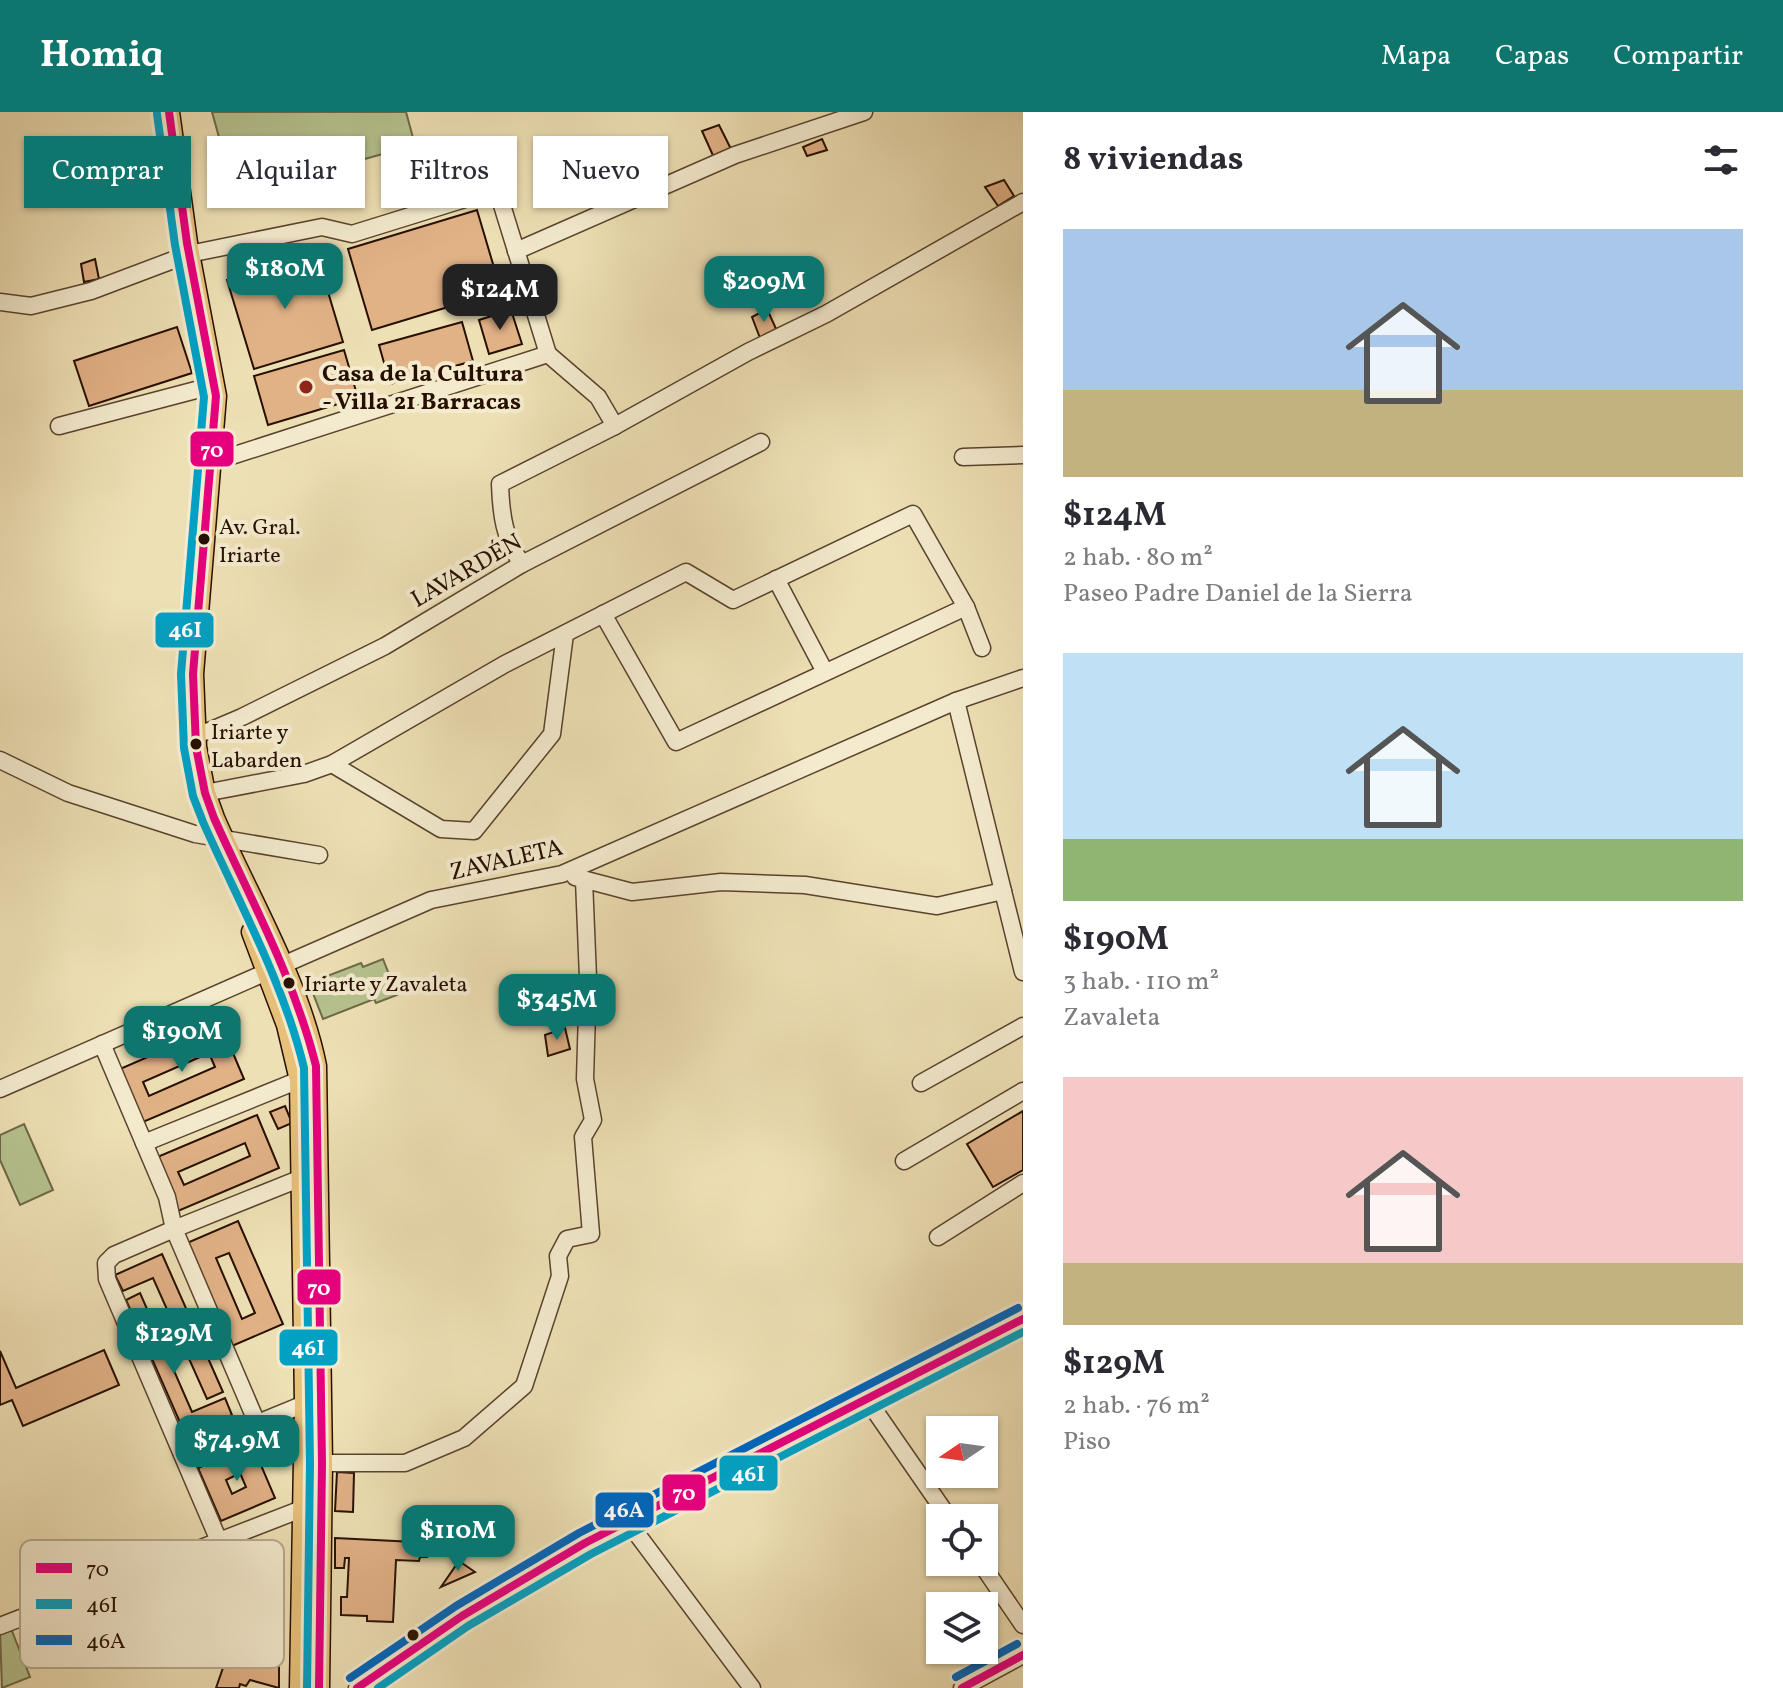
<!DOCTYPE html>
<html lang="es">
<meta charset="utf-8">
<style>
:root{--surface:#fff;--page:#f7f7f7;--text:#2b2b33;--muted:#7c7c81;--accent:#0f766e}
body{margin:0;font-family:Vollkorn,serif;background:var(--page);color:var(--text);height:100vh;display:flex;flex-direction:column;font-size:30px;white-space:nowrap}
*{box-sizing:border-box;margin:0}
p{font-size:26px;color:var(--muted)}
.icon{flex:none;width:44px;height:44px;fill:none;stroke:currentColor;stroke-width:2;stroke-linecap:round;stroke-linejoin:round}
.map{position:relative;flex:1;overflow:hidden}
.side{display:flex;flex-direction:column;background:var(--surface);width:760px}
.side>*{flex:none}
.top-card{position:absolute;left:24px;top:24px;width:760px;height:72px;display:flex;gap:16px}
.needle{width:52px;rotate:257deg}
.fabs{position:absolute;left:926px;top:1304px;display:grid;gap:16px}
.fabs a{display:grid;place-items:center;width:72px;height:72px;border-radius:0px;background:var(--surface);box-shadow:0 2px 6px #0004;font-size:40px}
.price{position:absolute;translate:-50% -68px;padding:0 18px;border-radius:16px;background:var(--accent);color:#fff;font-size:26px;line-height:52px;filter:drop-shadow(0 2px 4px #0008)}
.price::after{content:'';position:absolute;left:50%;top:48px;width:24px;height:18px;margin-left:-12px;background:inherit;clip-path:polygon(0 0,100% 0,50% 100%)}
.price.active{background:#222;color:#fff}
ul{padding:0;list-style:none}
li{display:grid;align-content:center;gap:16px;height:424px;padding:0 40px}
li span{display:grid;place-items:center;height:248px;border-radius:0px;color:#555}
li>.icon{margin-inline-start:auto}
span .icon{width:144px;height:144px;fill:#fffc;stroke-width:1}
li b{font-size:34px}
h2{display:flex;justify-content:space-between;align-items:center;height:96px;padding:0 40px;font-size:34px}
.chip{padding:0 28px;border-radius:0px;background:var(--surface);box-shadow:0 2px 6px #0004;font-size:28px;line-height:72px}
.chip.active{background:var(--accent);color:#fff}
header{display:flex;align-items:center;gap:48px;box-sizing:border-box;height:112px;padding:0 40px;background:var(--accent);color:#fff}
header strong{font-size:38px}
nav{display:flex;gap:44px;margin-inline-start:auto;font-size:28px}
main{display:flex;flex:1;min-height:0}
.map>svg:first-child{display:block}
.green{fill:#b6c390;stroke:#6e6948;stroke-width:2}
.building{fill:#e2b287;stroke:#270f00;stroke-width:2;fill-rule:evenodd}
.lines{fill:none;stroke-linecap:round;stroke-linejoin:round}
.minor-casing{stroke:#59432d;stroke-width:19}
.major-casing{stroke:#270f00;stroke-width:23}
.minor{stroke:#f4ebcf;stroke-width:16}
.major{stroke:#e7c07a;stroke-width:20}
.bus-1-casing{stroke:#f4ebcf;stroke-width:14}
.bus-2-casing{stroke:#f4ebcf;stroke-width:14}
.bus-3-casing{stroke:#f4ebcf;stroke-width:14}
.bus-1{stroke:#e5007d;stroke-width:8}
.bus-2{stroke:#02a1c4;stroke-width:8}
.bus-3{stroke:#0065bd;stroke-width:8}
.poi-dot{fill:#8f2418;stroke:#f4ebcf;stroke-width:3}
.bus-dot{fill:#270f00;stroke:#f4ebcf;stroke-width:3}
.labels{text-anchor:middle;stroke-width:8;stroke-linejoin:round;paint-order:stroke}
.bus-label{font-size:22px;fill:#270f00;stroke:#f4ebcf;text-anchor:start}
.poi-label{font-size:24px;font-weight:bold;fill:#270f00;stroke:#f4ebcf;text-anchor:start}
.street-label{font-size:24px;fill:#270f00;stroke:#f4ebcf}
.key{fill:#f4ebcf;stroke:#b6a991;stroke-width:2}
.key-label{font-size:22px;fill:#270f00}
.line-badge{stroke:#f4ebcf;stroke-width:3}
.badge-label{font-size:22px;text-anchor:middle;font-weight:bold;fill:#fff}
</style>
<header>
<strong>Homiq</strong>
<nav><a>Mapa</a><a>Capas</a><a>Compartir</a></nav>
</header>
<main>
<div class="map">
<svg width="1023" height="1576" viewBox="0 0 1023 1576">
<rect width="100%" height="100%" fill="#eee0b5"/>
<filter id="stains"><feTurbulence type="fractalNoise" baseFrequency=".0025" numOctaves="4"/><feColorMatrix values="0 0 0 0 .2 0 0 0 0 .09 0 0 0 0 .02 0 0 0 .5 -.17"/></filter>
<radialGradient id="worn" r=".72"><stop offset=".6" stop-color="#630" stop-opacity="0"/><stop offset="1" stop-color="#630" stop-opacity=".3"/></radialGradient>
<!-- green -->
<g class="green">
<path d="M212 0H406L415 33 235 83Z"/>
<path d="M383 847 397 883 376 891 374 887 323 907 309 871 361 851 363 855Z"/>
<path d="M24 1012 53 1078 20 1093 0 1048V1023Z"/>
<path d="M10 1514 30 1565 2 1576 0 1519Z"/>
</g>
<!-- building -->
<g class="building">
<path d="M719 13 733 41 715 48 702 19Z"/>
<path d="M822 27 827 38 807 44 803 35Z"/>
<path d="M1004 68 1014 84 998 94 985 75Z"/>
<path d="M477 98 501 179 372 218 348 137Z"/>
<path d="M316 140 343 230 254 257 227 168Z"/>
<path d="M95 147 99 167 84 170 81 152Z"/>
<path d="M544 155 550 172 537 178 531 158Z"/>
<path d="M767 197 777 219 760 226 752 205Z"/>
<path d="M511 198 522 232 489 242 479 208Z"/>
<path d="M462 210 473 249 390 272 379 233Z"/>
<path d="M177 215 192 261 89 294 74 249Z"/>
<path d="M344 238 358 286 268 313 254 264Z"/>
<path d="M221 913 244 967 143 1010 120 957ZM209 941 215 955 149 984 143 970Z"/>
<path d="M565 916 570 937 548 944 545 923Z"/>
<path d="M285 994 292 1011 278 1017 270 1000Z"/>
<path d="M1023 999V1058L993 1075 967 1032Z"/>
<path d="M257 1003 279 1056 178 1099 155 1046ZM245 1031 250 1044 184 1073 178 1060Z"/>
<path d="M238 1109 283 1212 232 1234 187 1131ZM229 1141 255 1201 242 1207 216 1146Z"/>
<path d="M162 1142 223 1280 207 1287 153 1166 123 1179 115 1163Z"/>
<path d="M140 1181 192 1300 225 1286 232 1303 186 1324 126 1188Z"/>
<path d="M104 1238 119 1273 23 1314 12 1288 0 1293V1239L16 1276Z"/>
<path d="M287 1326 294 1343 280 1349 272 1332Z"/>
<path d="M252 1332 275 1386 221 1409 198 1356ZM240 1361 246 1375 232 1382 226 1368Z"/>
<path d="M337 1360 354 1361 353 1400 335 1399Z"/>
<path d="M335 1426 434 1431 427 1445H420L419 1449 396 1448 393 1510 367 1509V1504L341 1503V1485H347L349 1446H345L344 1456H335Z"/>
<path d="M459 1449 475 1460 441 1475Z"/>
<path d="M234 1524 279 1539V1576L250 1568 246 1574 240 1572 239 1576H216Z"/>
</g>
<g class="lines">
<defs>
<g id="minor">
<path d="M516 139 735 43 864 0"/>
<path d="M0 190 31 194 91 179 189 142 322 115 352 122 497 77 548 242 213 350"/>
<path d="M548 242 598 285 615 314"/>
<path d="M59 314 215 273"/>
<path d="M963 345 1023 343"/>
<path d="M522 452C504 427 501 402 500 372L615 314 748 240 826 202 1023 90"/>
<path d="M776 467 825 560"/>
<path d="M603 502 676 630 966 495"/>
<path d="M956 589 1023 860"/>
<path d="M194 622 209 619 242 605 385 534 522 452 761 330"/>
<path d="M0 648 68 681 195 722 319 743"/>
<path d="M332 652 441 717 474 719 552 622 565 522"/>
<path d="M205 681 304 662 332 652 505 552 686 460 733 488 913 402 966 495 982 536"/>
<path d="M575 765 632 780 721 770 805 773 937 794 1003 779"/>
<path d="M102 932 167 1085 174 1117 257 1311"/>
<path d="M921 971 1023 914"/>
<path d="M0 977 431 788 562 762 956 589 1023 566"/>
<path d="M144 1031 309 964"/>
<path d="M904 1049 1023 979"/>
<path d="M938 1125 1023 1071"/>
<path d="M866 1286 949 1406"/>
<path d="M182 1342 314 1288"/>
<path d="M322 1351H405L464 1326 524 1274 560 1164 558 1144 567 1127 591 1122 583 1025 593 1008 585 967 588 866 584 768"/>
<path d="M628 1410 752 1576"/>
<path d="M219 1429 107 1167 106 1151 114 1143 174 1117 309 1063"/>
<path d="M980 1450 1023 1513"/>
<path d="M0 1514 312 1393"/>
<path d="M357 1576 462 1504 585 1431 1023 1207"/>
<path d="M962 1576 1023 1543"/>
</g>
<g id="major">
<path d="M169 0 187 131 216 284 193 562 196 635 205 681 214 706C248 785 299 869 316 954L322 1351 319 1576"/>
<path d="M252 820 287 913 300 968 305 1291 300 1576"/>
</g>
</defs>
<!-- minor casing -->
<use href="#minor" class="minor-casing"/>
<!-- major casing -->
<use href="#major" class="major-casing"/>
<!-- minor -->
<use href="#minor" class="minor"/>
<!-- major -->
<use href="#major" class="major"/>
<defs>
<g id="bus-1">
<path d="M169 0 187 131 216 284 193 562 196 635 205 681 214 706C251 788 294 866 316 954L322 1351 319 1576"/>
<path d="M357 1576 462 1504 585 1431 1023 1207"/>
<path d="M962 1576 1023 1543"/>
</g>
<g id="bus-2">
<path d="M157 2 175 133 204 285 181 562 184 636 193 684 203 710C239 791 283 869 304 956L310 1351 307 1576"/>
<path d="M378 1576 468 1514 591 1442 1023 1220"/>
</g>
<g id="bus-3">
<path d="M956 1565 1017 1532"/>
<path d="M350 1566 456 1494 579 1421 1018 1196"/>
</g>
</defs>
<!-- bus-1 casing -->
<use href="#bus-1" class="bus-1-casing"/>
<!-- bus-2 casing -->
<use href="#bus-2" class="bus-2-casing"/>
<!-- bus-3 casing -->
<use href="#bus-3" class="bus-3-casing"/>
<!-- bus-1 -->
<use href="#bus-1" class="bus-1"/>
<!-- bus-2 -->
<use href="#bus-2" class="bus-2"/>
<!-- bus-3 -->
<use href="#bus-3" class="bus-3"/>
</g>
<!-- markers -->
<circle class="poi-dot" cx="306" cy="275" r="8"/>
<g class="bus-dot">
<circle cx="204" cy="427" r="7"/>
<circle cx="196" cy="632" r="7"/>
<circle cx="289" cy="871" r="7"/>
<circle cx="413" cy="1523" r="7"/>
</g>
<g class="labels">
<!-- bus labels -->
<g class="bus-label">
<text x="219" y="422">Av. Gral.<tspan x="219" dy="28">Iriarte</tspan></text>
<text x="211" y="627">Iriarte y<tspan x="211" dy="28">Labarden</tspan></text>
<text x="304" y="879">Iriarte y Zavaleta</text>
</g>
<!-- poi labels -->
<g class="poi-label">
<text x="322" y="269">Casa de la Cultura<tspan x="322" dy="28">- Villa 21 Barracas</tspan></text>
</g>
<!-- street labels -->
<g class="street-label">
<text transform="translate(466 458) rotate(-30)" y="8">LAVARDÉN</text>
<text transform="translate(506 747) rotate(-13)" y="8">ZAVALETA</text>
</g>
</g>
<!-- legend -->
<rect x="20" y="1428" width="264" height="128" rx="12" class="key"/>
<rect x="36" y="1451" width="36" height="10" fill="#e5007d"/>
<rect x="36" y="1487" width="36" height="10" fill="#02a1c4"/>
<rect x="36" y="1523" width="36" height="10" fill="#0065bd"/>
<g class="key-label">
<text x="86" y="1464">70</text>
<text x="86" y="1500">46I</text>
<text x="86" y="1536">46A</text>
</g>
<g class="line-badge">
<rect x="189" y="318" width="46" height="38" rx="8" fill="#e5007d"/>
<rect x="154" y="499" width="61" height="38" rx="8" fill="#02a1c4"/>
<rect x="296" y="1156" width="46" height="38" rx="8" fill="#e5007d"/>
<rect x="278" y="1216" width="61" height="39" rx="8" fill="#02a1c4"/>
<rect x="718" y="1342" width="61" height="38" rx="8" fill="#02a1c4"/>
<rect x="661" y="1361" width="46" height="39" rx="8" fill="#e5007d"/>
<rect x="594" y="1379" width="61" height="38" rx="8" fill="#0065bd"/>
</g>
<g class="badge-label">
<text x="212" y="345">70</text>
<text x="185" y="525">46I</text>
<text x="319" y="1183">70</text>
<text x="308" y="1243">46I</text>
<text x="748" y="1369">46I</text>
<text x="684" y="1388">70</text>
<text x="624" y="1405">46A</text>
</g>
<rect width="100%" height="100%" filter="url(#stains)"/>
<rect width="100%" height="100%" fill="url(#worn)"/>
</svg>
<div class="fabs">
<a><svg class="needle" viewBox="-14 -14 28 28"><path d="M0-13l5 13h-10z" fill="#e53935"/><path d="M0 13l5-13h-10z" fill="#7c7c81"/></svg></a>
<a><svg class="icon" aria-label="locate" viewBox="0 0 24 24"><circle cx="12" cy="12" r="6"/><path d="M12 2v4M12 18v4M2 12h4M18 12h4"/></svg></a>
<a><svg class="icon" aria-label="layers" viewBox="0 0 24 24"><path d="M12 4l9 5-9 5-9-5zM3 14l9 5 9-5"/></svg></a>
</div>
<b class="price" style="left:285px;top:199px">$180M</b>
<b class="price" style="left:764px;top:212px">$209M</b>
<b class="price active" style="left:500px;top:220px">$124M</b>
<b class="price" style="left:557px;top:930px">$345M</b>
<b class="price" style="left:182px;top:962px">$190M</b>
<b class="price" style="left:174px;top:1264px">$129M</b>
<b class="price" style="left:237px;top:1371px">$74.9M</b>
<b class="price" style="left:458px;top:1461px">$110M</b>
<div class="top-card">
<a class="chip active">Comprar</a>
<a class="chip">Alquilar</a>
<a class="chip">Filtros</a>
<a class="chip">Nuevo</a>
</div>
</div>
<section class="side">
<h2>8 viviendas<svg class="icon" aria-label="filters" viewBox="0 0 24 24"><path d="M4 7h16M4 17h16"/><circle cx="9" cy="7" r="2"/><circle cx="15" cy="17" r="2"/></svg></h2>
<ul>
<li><span style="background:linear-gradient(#a9c7e8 65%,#c2b280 0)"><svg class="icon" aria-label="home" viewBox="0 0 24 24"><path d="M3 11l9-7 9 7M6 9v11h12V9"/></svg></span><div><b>$124M</b><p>2 hab. · 80 m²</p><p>Paseo Padre Daniel de la Sierra</p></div></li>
<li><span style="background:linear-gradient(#bfe0f5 75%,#8fb573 0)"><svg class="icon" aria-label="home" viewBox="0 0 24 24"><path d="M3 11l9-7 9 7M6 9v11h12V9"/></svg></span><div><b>$190M</b><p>3 hab. · 110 m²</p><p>Zavaleta</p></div></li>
<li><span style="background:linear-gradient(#f6c9c9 75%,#c2b280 0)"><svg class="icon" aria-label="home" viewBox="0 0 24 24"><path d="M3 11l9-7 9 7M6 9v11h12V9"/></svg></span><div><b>$129M</b><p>2 hab. · 76 m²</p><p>Piso</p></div></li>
</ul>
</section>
</main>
